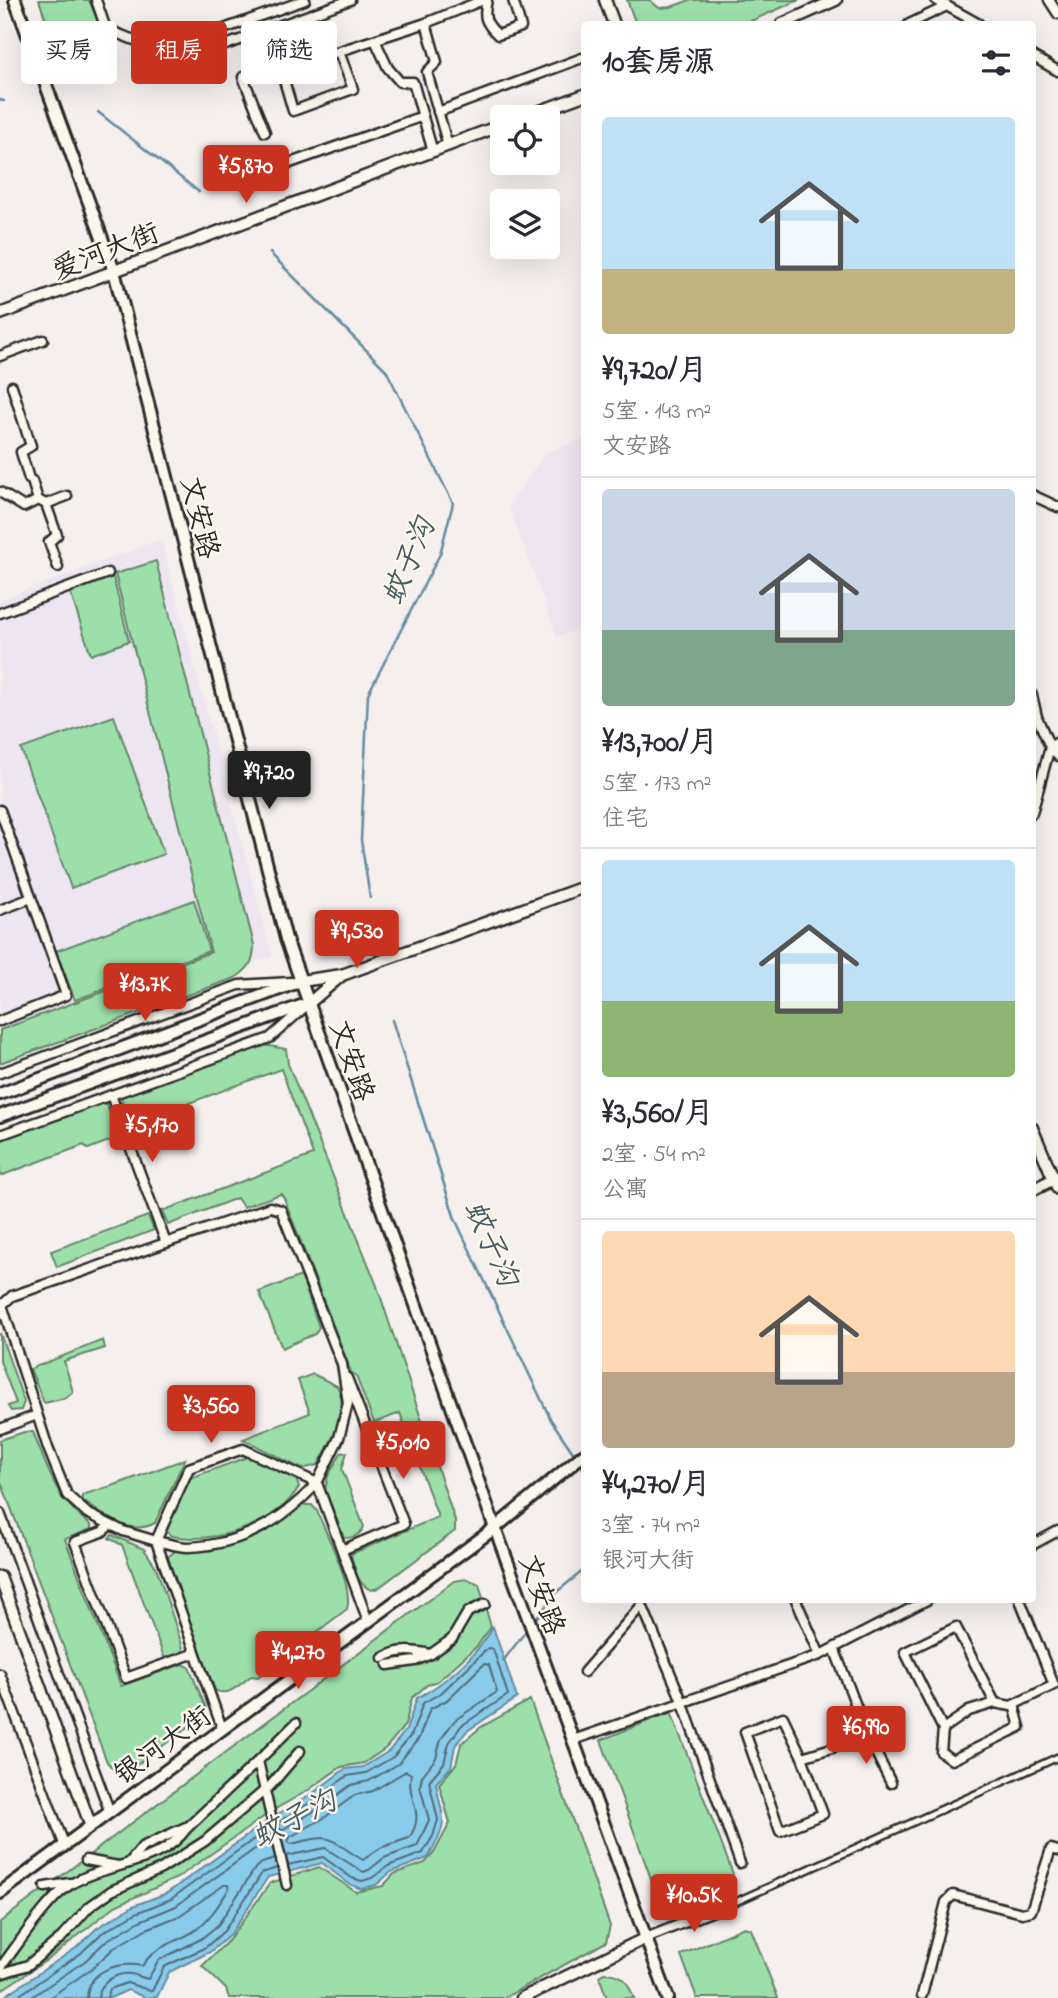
<!DOCTYPE html>
<html lang="zh">
<meta charset="utf-8">
<style>
:root{--surface:#fff;--page:#f7f7f7;--text:#2b2b33;--muted:#7c7c81;--line:#e1e1e2;--accent:#c8321e}
body{margin:0;font-family:"Indie Flower","LXGW WenKai TC",sans-serif;background:var(--page);color:var(--text);height:100vh;display:flex;flex-direction:column;font-size:26px;white-space:nowrap}
*{box-sizing:border-box;margin:0}
p{font-size:23px;color:var(--muted)}
.icon{flex:none;width:38px;height:38px;fill:none;stroke:currentColor;stroke-width:2;stroke-linecap:round;stroke-linejoin:round}
.map{position:relative;flex:1;overflow:hidden}
.side{position:absolute;left:581px;top:21px;width:455px;height:1582px;display:flex;flex-direction:column;background:var(--surface);border-radius:7px;box-shadow:0 7px 28px #0002}
.side>*{flex:none}
.banner{position:absolute;left:21px;top:21px;width:455px;height:63px;display:flex;gap:14px}
.controls{position:absolute;left:490px;top:105px;display:grid;gap:14px}
.controls a{display:grid;place-items:center;width:70px;height:70px;border-radius:7px;background:var(--surface);box-shadow:0 7px 28px #0002;font-size:35px}
.price{position:absolute;translate:-50% -60px;padding:0 16px;border-radius:7px;background:var(--accent);color:#fff;font-size:23px;line-height:46px;filter:drop-shadow(0 2px 4px #0008)}
.price::after{content:'';position:absolute;left:50%;top:42px;width:21px;height:16px;margin-left:-10px;background:inherit;clip-path:polygon(0 0,100% 0,50% 100%)}
.price.selected{background:#222;color:#fff}
ul{padding:0;list-style:none}
li{display:grid;align-content:center;gap:14px;height:371px;padding:0 21px}
li+li{border-top:2px solid var(--line)}
li span{display:grid;place-items:center;height:217px;border-radius:7px;color:#555}
li>.icon{margin-inline-start:auto}
span .icon{width:126px;height:126px;fill:#fffc;stroke-width:1}
li b{font-size:30px}
h2{display:flex;justify-content:space-between;align-items:center;height:84px;padding:0 21px;font-size:30px}
.tag{padding:0 24px;border-radius:7px;background:var(--surface);box-shadow:0 7px 28px #0002;font-size:24px;line-height:63px}
.tag.selected{background:var(--accent);color:#fff}
.map>svg:first-child{display:block}
.built{fill:#ede6f1}
.green{fill:#9ddfaa;stroke:#64856a;stroke-width:2}
.water{fill:#89cbea;stroke:#638b9e;stroke-width:2}
.lines{fill:none;stroke-linecap:round;stroke-linejoin:round}
.shore{stroke:#516b77;stroke-width:2}
.stream{stroke:#638b9e;stroke-width:2.5}
.pedestrian-casing{stroke:#2b2b2b;stroke-width:10}
.minor-casing{stroke:#2b2b2b;stroke-width:13}
.tertiary-casing{stroke:#2b2b2b;stroke-width:15}
.secondary-casing{stroke:#2b2b2b;stroke-width:16}
.pedestrian{stroke:#fbf7ec;stroke-width:5}
.minor{stroke:#fbf7ec;stroke-width:8}
.tertiary{stroke:#fbf7ec;stroke-width:10}
.secondary{stroke:#fbf7ec;stroke-width:10}
.labels{text-anchor:middle;stroke-width:5;stroke-linejoin:round;paint-order:stroke}
.street-label{font-size:28px;fill:#2b2b2b;stroke:#fbf7ec}
.water-label{font-size:30px;font-style:italic;fill:#475b64;stroke:#fbf7ec}
</style>
<div class="map">
<svg width="1058" height="1998" viewBox="0 0 1058 1998">
<rect width="100%" height="100%" fill="#f5efee"/>
<filter id="ink" filterUnits="userSpaceOnUse"><feTurbulence type="fractalNoise" baseFrequency=".0143" numOctaves="2"/><feDisplacementMap in="SourceGraphic" scale="14" xChannelSelector="R" yChannelSelector="G"/><feConvolveMatrix kernelMatrix="1 2 1 2 8 2 1 2 1" color-interpolation-filters="sRGB"/></filter>
<g filter="url(#ink)">
<!-- built -->
<g class="built">
<path d="M584 439V627L557 637 509 506 545 453Z"/>
<path d="M161 539 272 956 0 1058V600Z"/>
</g>
<!-- green -->
<g class="green">
<path d="M39 0H89L102 31 51 35Z"/>
<path d="M627 0H650L659 8 671 7 690 0H799L744 24H636Z"/>
<path d="M156 561 254 945C254 962 249 969 235 978L0 1063V1030L211 952 115 574Z"/>
<path d="M113 577 129 641 91 655 70 592Z"/>
<path d="M114 716 164 854 71 888 21 749Z"/>
<path d="M194 900 209 951 75 1000 56 951Z"/>
<path d="M264 1045 286 1049 288 1064 377 1286 455 1521V1531L378 1588 371 1590C356 1583 355 1569 351 1554L438 1517 400 1413 374 1423 356 1376 351 1372 284 1198 281 1194 243 1207 237 1198 168 1225 162 1211 313 1155 281 1069 130 1125 120 1096Z"/>
<path d="M105 1102 120 1137 88 1149 84 1145 0 1176V1140Z"/>
<path d="M148 1216 154 1230 57 1267 51 1251Z"/>
<path d="M301 1276 319 1327 315 1334 282 1348 259 1292Z"/>
<path d="M0 1333 24 1402 21 1410 11 1411 8 1406 16 1403 0 1361Z"/>
<path d="M103 1340 105 1348 64 1361 73 1392 66 1398 44 1403 30 1369Z"/>
<path d="M313 1374 337 1386C351 1410 330 1444 318 1465L302 1469 243 1439 310 1413 298 1380Z"/>
<path d="M24 1432H33C49 1471 55 1499 91 1525V1529L65 1539 121 1686 183 1664 189 1667 206 1708 202 1717 131 1769 114 1770 107 1762 0 1479V1440Z"/>
<path d="M347 1452 342 1469 364 1527C359 1536 353 1538 344 1538L325 1490 328 1476 341 1453Z"/>
<path d="M250 1456 296 1479 299 1487C275 1526 215 1544 171 1536L165 1529 166 1525 190 1478Z"/>
<path d="M185 1459 155 1523C129 1537 103 1515 82 1500V1495L115 1485Z"/>
<path d="M302 1505H312L317 1511C326 1534 354 1586 347 1609L258 1677 251 1676C240 1684 228 1698 215 1690L168 1568V1557L176 1550C224 1554 265 1534 302 1505Z"/>
<path d="M112 1535 144 1549 156 1567 183 1648 181 1653 167 1658 164 1657 122 1545 109 1538Z"/>
<path d="M467 1579 479 1584 491 1627 477 1646 438 1681 427 1685 412 1698 405 1725 386 1748 364 1763 341 1767 307 1791 272 1811 177 1878 115 1906 50 1958 0 1991V1922L454 1581Z"/>
<path d="M530 1700 610 1926 606 1942 504 1998H229L226 1989 202 1966 229 1940 270 1883 319 1867 356 1892 383 1886 394 1874 425 1863 434 1853 450 1823 439 1784 456 1764 461 1744 481 1727Z"/>
<path d="M671 1712 733 1874 731 1882 663 1912 601 1740Z"/>
<path d="M744 1927 751 1929 778 1998H697L681 1955Z"/>
<path d="M604 1973C624 1974 627 1980 634 1998H607L599 1976Z"/>
</g>
<!-- water -->
<path class="water" d="M493 1627 517 1698 467 1731 455 1746 451 1767 436 1783C443 1824 450 1819 428 1858L391 1872 376 1885 361 1889 349 1884 322 1863 268 1877 230 1935 210 1952 169 1972 157 1997 146 1998 128 1990 110 1998H2L76 1948 97 1928 133 1906 167 1893 276 1815 309 1796 345 1769 363 1767 389 1751 406 1730 417 1698C444 1684 479 1654 493 1627Z"/>
<g class="lines">
<!-- shore -->
<g class="shore">
<path d="M406 1771 411 1774C406 1801 427 1812 409 1838L380 1848 363 1860C326 1839 338 1832 291 1844L288 1842 290 1837 324 1818 355 1795 373 1791Z"/>
<path d="M278 1822 313 1801 347 1776 366 1773 393 1757 412 1734 423 1703 441 1693 488 1648 493 1649 508 1695 461 1726 449 1743 444 1763 429 1781 438 1820 433 1836 423 1853 388 1866 372 1878 362 1881 352 1878 323 1857 288 1865"/>
<path d="M280 1831 318 1809 351 1785 369 1781 398 1764 419 1738 430 1709 447 1700 484 1664 489 1665 497 1692 455 1720 441 1739 436 1758 422 1776 420 1786 429 1820 417 1846 384 1858 369 1870 363 1872 325 1848 286 1856"/>
<path d="M15 1998 80 1954 102 1933 136 1913 171 1899 268 1829"/>
<path d="M30 1998 85 1961 107 1940 140 1921 176 1906 270 1838"/>
<path d="M49 1998 91 1969 114 1948 144 1930 179 1916 224 1885H228L229 1889C219 1904 211 1918 197 1929 177 1944 157 1943 142 1966 119 1962 88 1969 87 1998"/>
<path d="M98 1998C99 1983 116 1972 131 1974 137 1975 142 1978 148 1979L159 1960 201 1939 218 1925 256 1867 262 1863 275 1859"/>
<path d="M107 1998 110 1989 127 1983 152 1991 164 1967 206 1947 224 1931 262 1873 277 1868"/>
</g>
<!-- stream -->
<g class="stream">
<path d="M0 100 4 101"/>
<path d="M98 112 199 192"/>
<path d="M270 253 386 370 453 503 440 554 368 694 361 840 370 898"/>
<path d="M392 1020 455 1219 551 1420 576 1457"/>
<path d="M580 1463 584 1470"/>
<path d="M533 1622 559 1590 584 1570"/>
<path d="M503 1661 529 1627"/>
</g>
<defs>
<path id="pedestrian" d="M731 1904 1058 1757"/>
<g id="minor">
<path d="M96 0 106 29 162 51 305 0"/>
<path d="M487 0C483 17 485 23 498 35L521 27 513 0"/>
<path d="M936 0 979 24"/>
<path d="M1049 0 1058 14"/>
<path d="M909 24 947 6"/>
<path d="M252 35 263 67 281 70 426 23"/>
<path d="M375 40 388 68 400 82H413L433 152"/>
<path d="M1032 56 1058 71"/>
<path d="M190 58 350 0"/>
<path d="M263 67 243 77 265 132"/>
<path d="M281 70 293 111 353 89 339 52"/>
<path d="M438 112 582 58"/>
<path d="M448 146 427 72 437 62 426 23 483 0"/>
<path d="M290 163 423 116"/>
<path d="M0 356 43 340"/>
<path d="M12 386 31 446 21 452 29 479 32 481 38 500"/>
<path d="M0 492 24 507 38 500 46 504 67 496"/>
<path d="M1032 495 1058 507"/>
<path d="M46 504 57 535 49 542 58 567"/>
<path d="M0 613 108 573"/>
<path d="M1032 695 1037 717 1050 747 1058 742"/>
<path d="M0 810 66 995 0 1021"/>
<path d="M1032 813 1050 747 1058 756"/>
<path d="M0 910 31 898"/>
<path d="M0 1073 239 985 291 982"/>
<path d="M111 1095 166 1243"/>
<path d="M0 1135 270 1038 307 1005"/>
<path d="M0 1429 37 1415"/>
<path d="M243 1449 317 1483C283 1521 240 1545 188 1547 178 1547 166 1543 156 1541L189 1468Z"/>
<path d="M0 1513 109 1810"/>
<path d="M110 1525 102 1532 75 1542 126 1678 195 1653"/>
<path d="M1032 1545 1058 1531"/>
<path d="M342 1550 404 1524 347 1378"/>
<path d="M796 1600 820 1655"/>
<path d="M383 1658C398 1648 414 1651 431 1654L452 1639 468 1612 485 1604"/>
<path d="M388 1665 415 1661 431 1654"/>
<path d="M584 1672 642 1605 682 1701 740 1863"/>
<path d="M0 1674 64 1844"/>
<path d="M995 1703 956 1627 905 1652 943 1729 969 1711 995 1703 1011 1706 1054 1685 1020 1600"/>
<path d="M222 1728 156 1541 123 1531 87 1513 67 1495 48 1448 2 1305 12 1296 270 1207 281 1210 342 1364 348 1403 339 1438 317 1483 368 1621"/>
<path d="M943 1729 941 1752 952 1760 1020 1727 1014 1705"/>
<path d="M868 1737 891 1783"/>
<path d="M573 1740 820 1655 927 1600"/>
<path d="M802 1757 823 1814 780 1831 745 1732 783 1717 802 1757 868 1737 834 1648"/>
<path d="M86 1860 118 1866"/>
<path d="M129 1863 142 1847 186 1827"/>
<path d="M287 1885 258 1761 296 1723"/>
<path d="M45 1887 70 1883"/>
<path d="M646 1938 731 1904"/>
<path d="M0 1968C18 1945 49 1896 73 1883 111 1861 159 1867 187 1828L258 1761"/>
<path d="M0 1974 28 1965 62 1937 89 1907 111 1891 161 1869 205 1841 271 1785 300 1751"/>
<path d="M922 1995 946 1902 953 1895 1022 1913 1031 1911 1051 1849 1058 1851"/>
</g>
<g id="tertiary">
<path d="M605 0 614 24"/>
<path d="M782 24 836 0"/>
<path d="M524 117 584 95"/>
<path d="M0 314 502 125"/>
<path d="M342 975 584 887"/>
<path d="M301 981 342 975 309 1003"/>
<path d="M1032 1128 1058 1189"/>
<path d="M0 1577 90 1824"/>
<path d="M522 1998 646 1938"/>
</g>
<g id="secondary">
<path d="M15 0 114 271 286 939 495 1528 668 1998"/>
<path d="M0 1094 301 981"/>
<path d="M0 1116 309 1003"/>
<path d="M1032 1190 1058 1177"/>
<path d="M0 1893 495 1528 584 1454"/>
</g>
</defs>
<!-- pedestrian casing -->
<use href="#pedestrian" class="pedestrian-casing"/>
<!-- minor casing -->
<use href="#minor" class="minor-casing"/>
<!-- tertiary casing -->
<use href="#tertiary" class="tertiary-casing"/>
<!-- secondary casing -->
<use href="#secondary" class="secondary-casing"/>
<!-- pedestrian -->
<use href="#pedestrian" class="pedestrian"/>
<!-- minor -->
<use href="#minor" class="minor"/>
<!-- tertiary -->
<use href="#tertiary" class="tertiary"/>
<!-- secondary -->
<use href="#secondary" class="secondary"/>
</g>
</g>
<g class="labels">
<!-- street labels -->
<g class="street-label">
<text transform="translate(105 250) rotate(-21)" y="10">爱河大街</text>
<text transform="translate(201 517) rotate(76)" y="10">文安路</text>
<text transform="translate(353 1060) rotate(71)" y="10">文安路</text>
<text transform="translate(543 1594) rotate(70)" y="10">文安路</text>
<text transform="translate(162 1744) rotate(-36)" y="10">银河大街</text>
</g>
<!-- water labels -->
<g class="water-label">
<text transform="translate(408 561) rotate(-67)" y="10">蚊子沟</text>
<text transform="translate(492 1243) rotate(66)" y="10">蚊子沟</text>
<text transform="translate(294 1818) rotate(-27)" y="10">蚊子沟</text>
</g>
</g>
</svg>
<div class="controls">
<a><svg class="icon" aria-label="locate" viewBox="0 0 24 24"><circle cx="12" cy="12" r="6"/><path d="M12 2v4M12 18v4M2 12h4M18 12h4"/></svg></a>
<a><svg class="icon" aria-label="layers" viewBox="0 0 24 24"><path d="M12 4l9 5-9 5-9-5zM3 14l9 5 9-5"/></svg></a>
</div>
<b class="price" style="left:246px;top:205px">¥5,870</b>
<b class="price selected" style="left:269px;top:811px">¥9,720</b>
<b class="price" style="left:357px;top:970px">¥9,530</b>
<b class="price" style="left:145px;top:1023px">¥13.7K</b>
<b class="price" style="left:152px;top:1164px">¥5,170</b>
<b class="price" style="left:211px;top:1445px">¥3,560</b>
<b class="price" style="left:403px;top:1481px">¥5,010</b>
<b class="price" style="left:298px;top:1691px">¥4,270</b>
<b class="price" style="left:866px;top:1766px">¥6,990</b>
<b class="price" style="left:694px;top:1934px">¥10.5K</b>
<div class="banner">
<a class="tag">买房</a>
<a class="tag selected">租房</a>
<a class="tag">筛选</a>
</div>
<section class="side">
<h2>10套房源<svg class="icon" aria-label="filters" viewBox="0 0 24 24"><path d="M4 7h16M4 17h16"/><circle cx="9" cy="7" r="2"/><circle cx="15" cy="17" r="2"/></svg></h2>
<ul>
<li><span style="background:linear-gradient(#bfe0f5 70%,#c2b280 0)"><svg class="icon" aria-label="home" viewBox="0 0 24 24"><path d="M3 11l9-7 9 7M6 9v11h12V9"/></svg></span><div><b>¥9,720/月</b><p>5室 · 143 m²</p><p>文安路</p></div></li>
<li><span style="background:linear-gradient(#c9d6e8 65%,#7fa58c 0)"><svg class="icon" aria-label="home" viewBox="0 0 24 24"><path d="M3 11l9-7 9 7M6 9v11h12V9"/></svg></span><div><b>¥13,700/月</b><p>5室 · 173 m²</p><p>住宅</p></div></li>
<li><span style="background:linear-gradient(#bfe0f5 65%,#8fb573 0)"><svg class="icon" aria-label="home" viewBox="0 0 24 24"><path d="M3 11l9-7 9 7M6 9v11h12V9"/></svg></span><div><b>¥3,560/月</b><p>2室 · 54 m²</p><p>公寓</p></div></li>
<li><span style="background:linear-gradient(#ffd9b3 65%,#b9a48a 0)"><svg class="icon" aria-label="home" viewBox="0 0 24 24"><path d="M3 11l9-7 9 7M6 9v11h12V9"/></svg></span><div><b>¥4,270/月</b><p>3室 · 74 m²</p><p>银河大街</p></div></li>
</ul>
</section>
</div>
